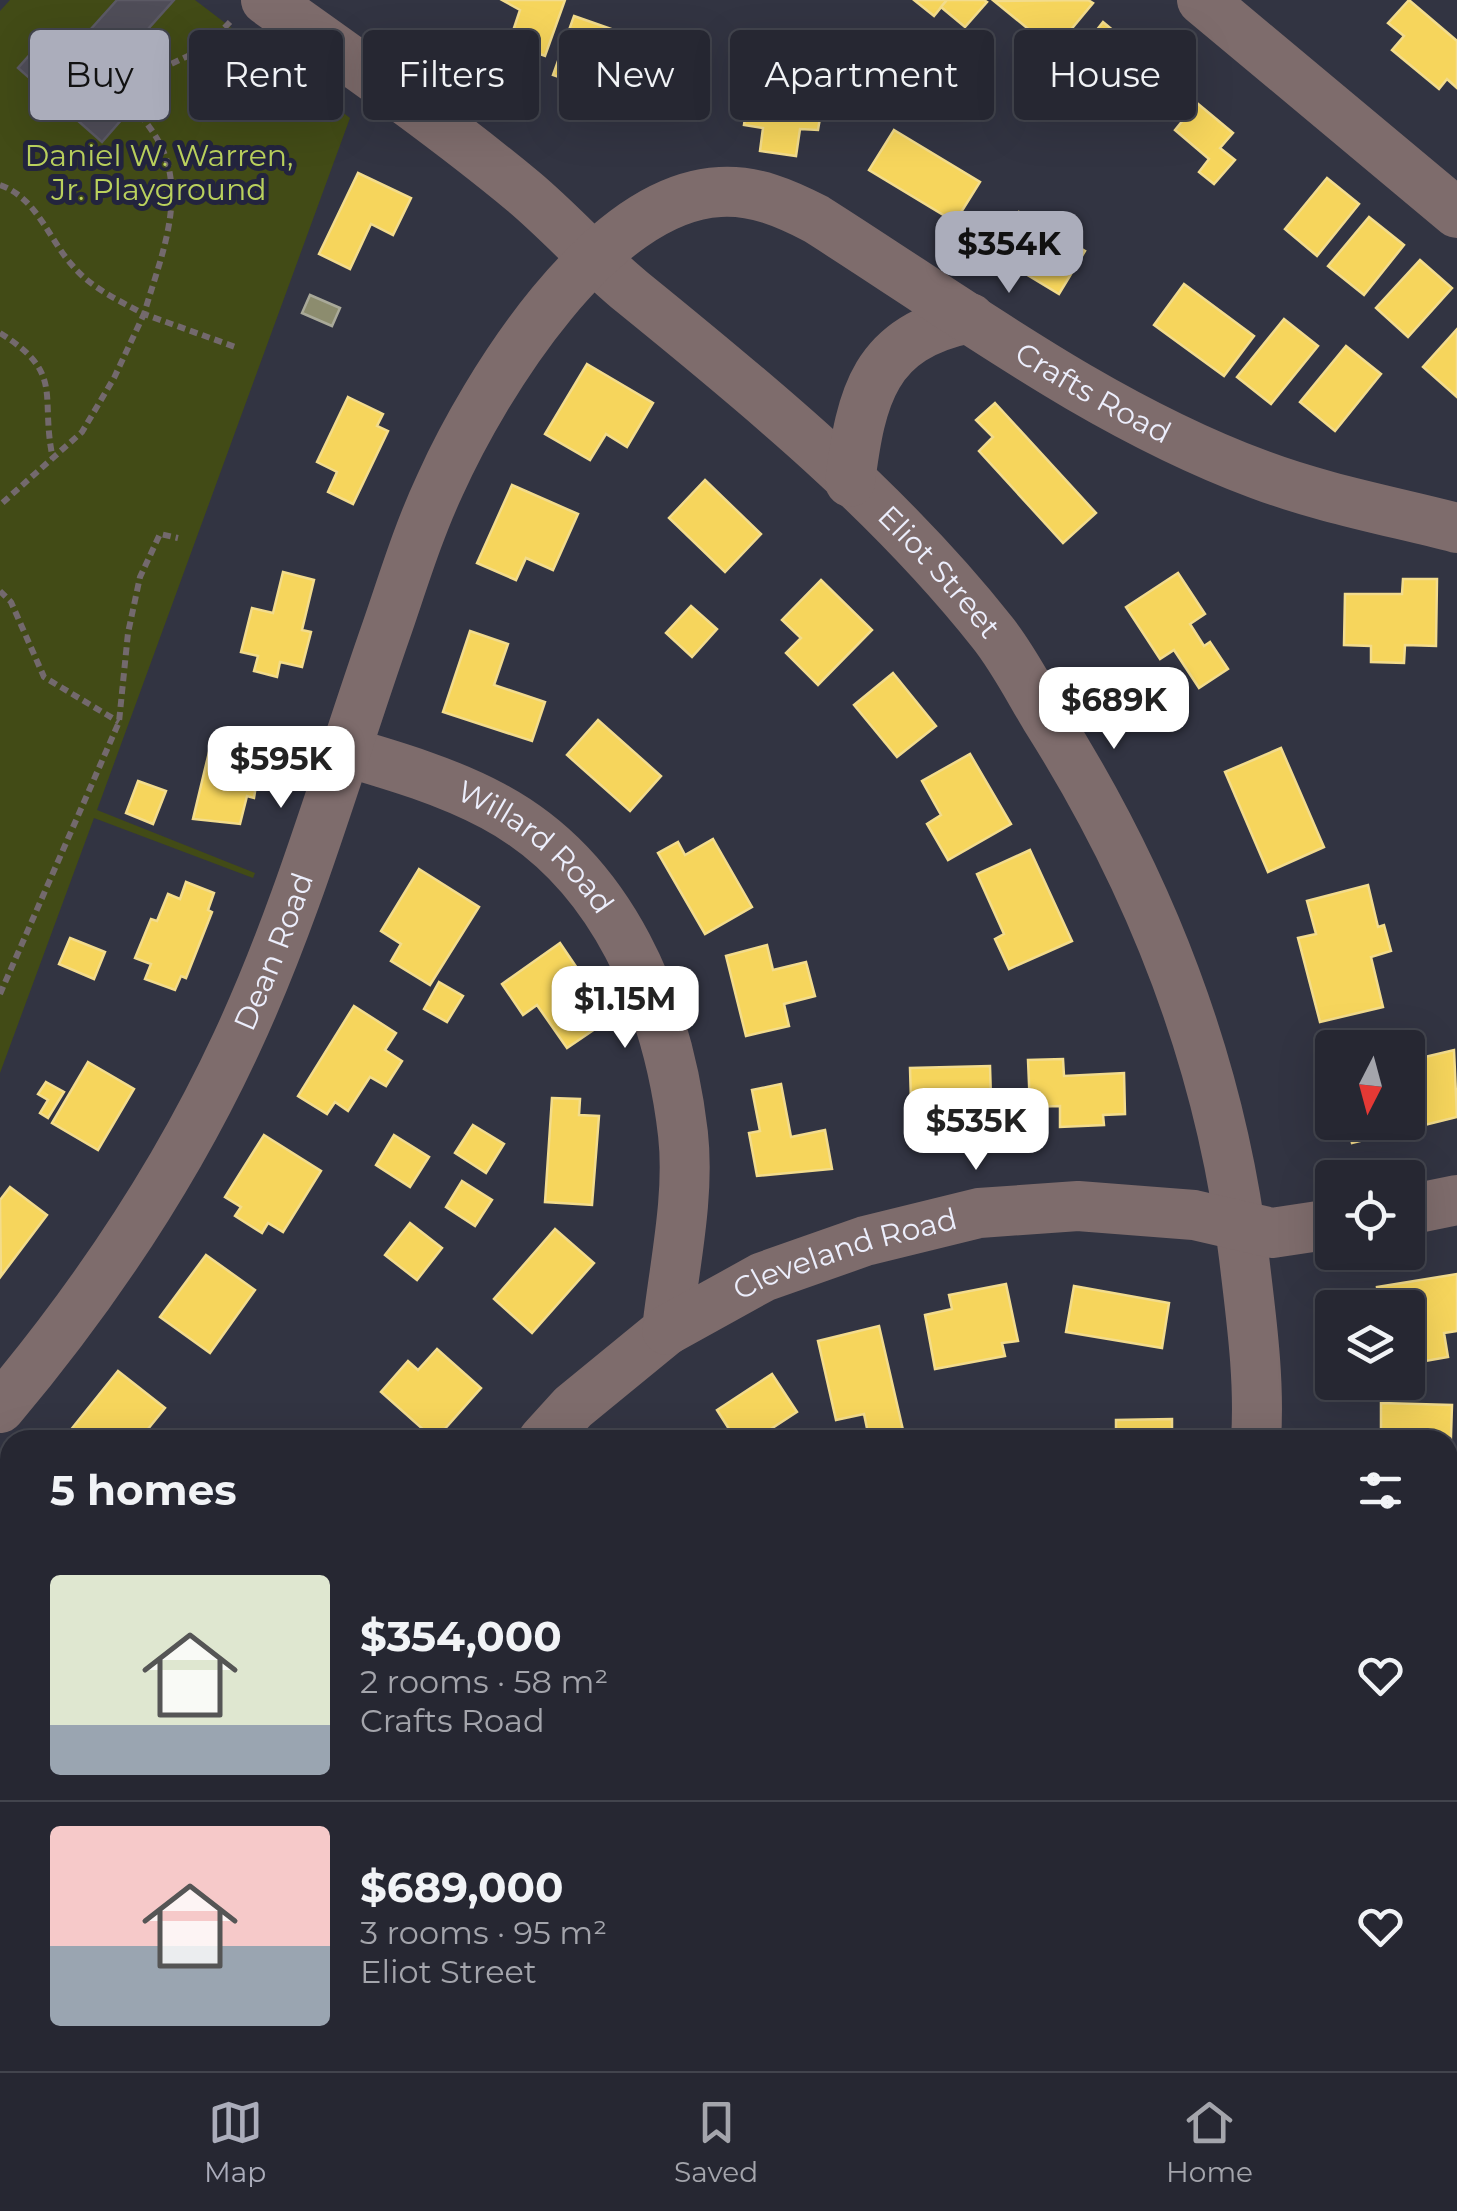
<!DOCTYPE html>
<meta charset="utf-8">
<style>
:root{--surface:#262732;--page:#32333e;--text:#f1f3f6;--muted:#a4a5ac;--line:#42444d;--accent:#abadbb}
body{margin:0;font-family:Montserrat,sans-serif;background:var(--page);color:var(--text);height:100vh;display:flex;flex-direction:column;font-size:38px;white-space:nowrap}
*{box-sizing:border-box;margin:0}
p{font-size:32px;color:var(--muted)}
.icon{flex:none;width:55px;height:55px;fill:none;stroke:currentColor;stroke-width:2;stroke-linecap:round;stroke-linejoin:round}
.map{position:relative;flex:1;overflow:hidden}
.sheet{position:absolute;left:0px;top:1430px;width:1458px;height:642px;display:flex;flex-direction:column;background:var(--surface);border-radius:30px 30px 0 0;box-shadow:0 10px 40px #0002,0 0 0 2px var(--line)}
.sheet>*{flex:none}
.banner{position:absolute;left:30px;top:30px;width:1398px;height:90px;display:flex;gap:20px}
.needle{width:65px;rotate:186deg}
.buttons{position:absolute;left:1315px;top:1030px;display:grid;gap:20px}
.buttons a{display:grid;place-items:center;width:110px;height:110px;border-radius:10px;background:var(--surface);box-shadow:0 10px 40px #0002,0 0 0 2px var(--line);font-size:50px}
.price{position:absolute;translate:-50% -85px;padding:0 22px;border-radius:20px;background:#fff;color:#222;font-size:32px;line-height:65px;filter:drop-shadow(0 2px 5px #0008)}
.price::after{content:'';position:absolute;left:50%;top:60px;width:30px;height:22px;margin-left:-15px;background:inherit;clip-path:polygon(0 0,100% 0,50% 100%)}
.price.current{background:var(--accent);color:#111}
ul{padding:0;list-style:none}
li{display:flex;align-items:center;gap:30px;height:250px;padding:0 50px}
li+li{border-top:2px solid var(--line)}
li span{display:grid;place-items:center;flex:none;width:280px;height:200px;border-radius:10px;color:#555}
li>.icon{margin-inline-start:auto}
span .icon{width:120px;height:120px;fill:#fffc;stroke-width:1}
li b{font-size:42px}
h2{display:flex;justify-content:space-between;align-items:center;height:120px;padding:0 50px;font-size:42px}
.pill{padding:0 35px;border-radius:10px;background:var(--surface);box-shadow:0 10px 40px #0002,0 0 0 2px var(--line);font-size:35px;line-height:90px}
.pill.current{background:var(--accent);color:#111}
.dock{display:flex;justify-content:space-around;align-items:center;height:140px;border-top:2px solid var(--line);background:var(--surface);font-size:28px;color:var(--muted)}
.dock a{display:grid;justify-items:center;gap:5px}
.dock .current{color:var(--accent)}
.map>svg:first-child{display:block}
.green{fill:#424b16}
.homes{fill:#f6d55c;stroke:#f3dc8c;stroke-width:2.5}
.industry{fill:#8c8c6e;stroke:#a9a999;stroke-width:2.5}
.building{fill:#4f4d58;stroke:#5b5964;stroke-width:2.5}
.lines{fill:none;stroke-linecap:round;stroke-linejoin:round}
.path{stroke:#73696d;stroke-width:6;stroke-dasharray:8 5;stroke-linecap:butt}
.minor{stroke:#7e6c6c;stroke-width:50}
.labels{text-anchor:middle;stroke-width:10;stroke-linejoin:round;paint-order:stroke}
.park-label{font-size:30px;fill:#bad15d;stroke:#23243e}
.street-label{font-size:30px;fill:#eceefc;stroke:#23243e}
</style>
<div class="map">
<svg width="1457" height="2071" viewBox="0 0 1457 2071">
<rect width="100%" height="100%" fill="#323442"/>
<!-- green -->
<path class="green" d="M10 0H195L350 118 97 810 255 873 253 878 94 818 0 1073V11Z"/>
<!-- homes -->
<g class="homes">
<path d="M502 0H565L545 56 509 43 520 10Z"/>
<path d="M914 0H947L934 16Z"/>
<path d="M947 0H984L987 2 965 27 941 7Z"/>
<path d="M1088 0 1093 3 1054 50 994 1Z"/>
<path d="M1409 0 1457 41V88L1447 79 1439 89 1392 50 1404 36 1388 23Z"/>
<path d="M574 16 657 45 640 92 604 80 599 91 553 75Z"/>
<path d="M1103 22 1121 37 1127 30 1168 64 1130 111 1089 77 1099 64 1081 50Z"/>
<path d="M749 90 823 100 818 130 800 129 796 156 760 151 763 128 744 125Z"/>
<path d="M1197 103 1233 133 1220 148 1235 160 1214 184 1199 172 1209 159 1175 130Z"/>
<path d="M894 130 980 182 955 222 869 170Z"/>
<path d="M358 173 411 198 393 235 371 224 350 269 319 254Z"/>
<path d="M1327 178 1359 204 1317 256 1285 229Z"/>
<path d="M1019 212 1085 251 1059 294 993 254Z"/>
<path d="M1369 217 1404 245 1364 295 1328 266Z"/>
<path d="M1420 260 1452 288 1408 337 1376 308Z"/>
<path d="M1184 284 1254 336 1224 376 1154 325Z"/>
<path d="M1284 319 1318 346 1271 404 1237 377Z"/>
<path d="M1457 329V397L1423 367Z"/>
<path d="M1346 346 1381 374 1335 431 1300 402Z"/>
<path d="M587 364 653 403 627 447 606 434 590 460 545 434Z"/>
<path d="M348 397 383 414 377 426 388 431 353 504 328 492 337 472 317 462Z"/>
<path d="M995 403 1096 513 1063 543 979 451 993 437 976 420Z"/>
<path d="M705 480 761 534 725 572 669 518Z"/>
<path d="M512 485 578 514 553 570 526 558 516 580 477 563Z"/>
<path d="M283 572 314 580 302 630 311 632 302 667 280 662 277 677 254 671 258 656 241 652 252 608 273 613Z"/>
<path d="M1178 573 1205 614 1190 624 1204 646 1210 642 1228 669 1199 688 1174 650 1160 659 1126 607Z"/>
<path d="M1403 579H1437L1436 646 1405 645 1404 663 1371 662V646L1344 645 1345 594H1402Z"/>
<path d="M821 580 872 630 818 685 786 653 801 638 782 620Z"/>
<path d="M691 606 717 629 692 657 666 633Z"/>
<path d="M470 631 508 644 494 685 545 702 532 741 443 712Z"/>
<path d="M893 673 936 726 897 757 854 705Z"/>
<path d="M598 720 661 776 630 811 567 755Z"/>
<path d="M243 736 263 741 254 798 247 796 240 824 193 819 210 748 238 755Z"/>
<path d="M1281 748 1324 847 1268 872 1225 772Z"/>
<path d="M970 754 1011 824 948 860 927 824 941 815 922 781Z"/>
<path d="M138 781 166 791 153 824 126 813Z"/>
<path d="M713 839 752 907 705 934 658 853 678 842 685 855Z"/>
<path d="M1030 850 1072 941 1009 969 995 939 1004 934 977 874Z"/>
<path d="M419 869 479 907 430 985 391 961 401 944 381 931Z"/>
<path d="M186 882 214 893 208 910 212 912 186 978 181 976 175 990 145 979 151 964 135 958 151 919 157 921 168 894 180 899Z"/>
<path d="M1368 885 1378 927 1384 925 1391 951 1371 957 1383 1007 1320 1022 1298 938 1316 934 1307 901Z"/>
<path d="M70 938 105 952 94 979 59 964Z"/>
<path d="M560 943 581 974 568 983 598 1027 567 1048 537 1005 523 1015 502 984Z"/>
<path d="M767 945 773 970 806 962 815 996 784 1004 789 1026 746 1036 726 956Z"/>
<path d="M439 982 463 996 447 1022 424 1009Z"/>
<path d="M354 1006 396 1033 385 1050 402 1061 386 1086 370 1077 348 1111 335 1102 327 1114 298 1096Z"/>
<path d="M1454 1050 1457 1117 1352 1143 1347 1122H1408V1087L1411 1086 1408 1061Z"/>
<path d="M1063 1059 1064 1076 1124 1073 1125 1114 1103 1115 1104 1125 1060 1127V1106L1030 1107 1028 1060Z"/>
<path d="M88 1062 134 1089 98 1150 52 1123Z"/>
<path d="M990 1066 992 1132 912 1135 910 1068Z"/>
<path d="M46 1082 64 1092 48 1118 40 1113 48 1100 38 1094Z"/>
<path d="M781 1084 791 1137 825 1130 832 1169 757 1176 749 1133 760 1131 752 1090Z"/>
<path d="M552 1098 580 1099 579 1115 599 1116 592 1205 545 1202Z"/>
<path d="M473 1125 504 1144 486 1173 455 1153Z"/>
<path d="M264 1135 321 1171 283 1232 268 1223 262 1233 235 1216 241 1207 225 1197Z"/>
<path d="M394 1135 429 1157 410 1187 376 1165Z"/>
<path d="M462 1181 492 1200 475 1226 446 1207Z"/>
<path d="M10 1187 47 1215 1 1276 0 1200Z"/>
<path d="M410 1223 442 1248 417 1280 385 1255Z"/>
<path d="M555 1229 594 1263 532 1333 494 1299Z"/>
<path d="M206 1255 255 1290 210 1353 160 1317Z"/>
<path d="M1457 1274V1331L1444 1333 1448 1357 1408 1364V1308H1380L1377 1287Z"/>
<path d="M1006 1284 1018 1341 1002 1343 1005 1356 935 1369 925 1315 952 1309 949 1295Z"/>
<path d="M1074 1286 1169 1303 1162 1348 1066 1332Z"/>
<path d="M879 1326 903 1430 869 1438 864 1414 836 1420 818 1341Z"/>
<path d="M437 1349 481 1388 435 1440 381 1392 408 1361 418 1370Z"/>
<path d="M118 1371 165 1408 139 1440H78L69 1432Z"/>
<path d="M772 1374 797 1412 754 1440H736L717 1410Z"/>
<path d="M1381 1403 1452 1405 1450 1466H1457V1503H1448V1440H1381Z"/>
<path d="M1172 1419V1440H1116V1420Z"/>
<path d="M10 1498V1548L0 1558V1508Z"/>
<path d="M1456 1550H1457V1652L1448 1651V1557L1455 1558Z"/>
<path d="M1448 1710 1457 1717 1456 1767 1448 1761Z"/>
<path d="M144 2062H227L222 2071H180L168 2064 159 2071Z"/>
<path d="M315 2062H344L351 2070 307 2071Z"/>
<path d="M507 2062H570L569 2071H506Z"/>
<path d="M739 2062H790L788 2071H738Z"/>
<path d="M999 2062H1043L1040 2071H996Z"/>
</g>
<!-- industry -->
<path class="industry" d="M310 295 340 308 332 326 302 313Z"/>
<!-- building -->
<path class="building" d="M117 0H174L140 38 151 48 136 65 124 55 99 84 129 111 102 142 18 68 42 41 63 60Z"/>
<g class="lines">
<!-- path -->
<g class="path">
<path d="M230 22 205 48 126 85C132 110 150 123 161 146 187 199 159 262 144 314L238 348"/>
<path d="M112 69 126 85"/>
<path d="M0 185C37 198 48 238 72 265 91 288 118 300 144 314L114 378 82 432 0 505"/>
<path d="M0 333C66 374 39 395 53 459"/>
<path d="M0 591 11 602 44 677 119 722"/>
<path d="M0 994 119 722 128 633 140 577 160 534 178 538"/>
</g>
<!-- minor -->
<g class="minor">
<path id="s1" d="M266 0C353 62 442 124 524 192 562 224 594 261 632 292 759 395 890 503 992 632 1013 658 1029 690 1046 718 1150 882 1221 1064 1244 1257 1251 1317 1260 1379 1256 1440"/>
<path d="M1202 0 1457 213"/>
<path d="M850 482C861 396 874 337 970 318"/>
<path id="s2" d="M344 751C395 766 446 781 493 806 613 870 668 1005 683 1134 690 1197 674 1267 667 1330L573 1407 543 1440"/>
<path d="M1408 1210 1457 1200"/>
<path id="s3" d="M667 1330 763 1277 865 1241 979 1213 1078 1206 1194 1215 1272 1233 1332 1224"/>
<path id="s4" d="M0 1408C95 1295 175 1176 237 1042 298 911 338 768 386 631 403 582 418 532 440 485 485 385 600 198 720 192 755 190 785 203 816 219 958 309 1099 415 1258 474 1321 498 1391 511 1457 528"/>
<path d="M0 1916 10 1935"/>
<path d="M79 2062 85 2071"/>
<path d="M661 2071 662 2062"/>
<path d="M1126 2071 1128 2062"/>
</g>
</g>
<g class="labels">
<!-- park labels -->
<g class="park-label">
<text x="159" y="166">Daniel W. Warren,<tspan x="159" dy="34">Jr. Playground</tspan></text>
</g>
<!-- street labels -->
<g class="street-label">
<text dy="10" stroke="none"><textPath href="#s4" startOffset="1880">Crafts Road</textPath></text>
<text dy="10" stroke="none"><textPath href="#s1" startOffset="885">Eliot Street</textPath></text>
<text dy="10" stroke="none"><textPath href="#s2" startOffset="218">Willard Road</textPath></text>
<text dy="10" stroke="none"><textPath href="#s4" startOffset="535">Dean Road</textPath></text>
<text dy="10" stroke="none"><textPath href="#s3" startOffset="195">Cleveland Road</textPath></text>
</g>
</g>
</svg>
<div class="buttons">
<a><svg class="needle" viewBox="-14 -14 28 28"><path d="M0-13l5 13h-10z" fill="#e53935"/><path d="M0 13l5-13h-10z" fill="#a4a5ac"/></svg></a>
<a><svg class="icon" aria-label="locate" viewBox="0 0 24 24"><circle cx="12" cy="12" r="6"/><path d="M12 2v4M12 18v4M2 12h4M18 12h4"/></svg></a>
<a><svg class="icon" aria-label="layers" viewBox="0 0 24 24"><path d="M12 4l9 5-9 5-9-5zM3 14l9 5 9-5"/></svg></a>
</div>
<b class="price current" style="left:1009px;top:296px">$354K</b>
<b class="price" style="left:1114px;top:752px">$689K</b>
<b class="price" style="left:281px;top:811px">$595K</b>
<b class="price" style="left:625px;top:1051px">$1.15M</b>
<b class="price" style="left:976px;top:1173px">$535K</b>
<div class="banner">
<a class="pill current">Buy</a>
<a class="pill">Rent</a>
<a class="pill">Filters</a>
<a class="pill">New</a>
<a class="pill">Apartment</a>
<a class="pill">House</a>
</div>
<section class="sheet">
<h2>5 homes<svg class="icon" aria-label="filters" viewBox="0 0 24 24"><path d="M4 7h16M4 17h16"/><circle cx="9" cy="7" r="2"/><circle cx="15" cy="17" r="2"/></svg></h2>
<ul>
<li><span style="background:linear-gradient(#dfe7d0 75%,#9aa5b1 0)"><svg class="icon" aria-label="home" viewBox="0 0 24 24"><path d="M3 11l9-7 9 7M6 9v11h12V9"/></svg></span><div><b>$354,000</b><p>2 rooms · 58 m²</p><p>Crafts Road</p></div><svg class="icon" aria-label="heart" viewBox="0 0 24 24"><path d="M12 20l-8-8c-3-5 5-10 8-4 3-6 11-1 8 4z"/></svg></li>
<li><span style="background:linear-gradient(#f6c9c9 60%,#9aa5b1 0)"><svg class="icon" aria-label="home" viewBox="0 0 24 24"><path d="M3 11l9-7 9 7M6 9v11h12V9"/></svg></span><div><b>$689,000</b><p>3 rooms · 95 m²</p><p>Eliot Street</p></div><svg class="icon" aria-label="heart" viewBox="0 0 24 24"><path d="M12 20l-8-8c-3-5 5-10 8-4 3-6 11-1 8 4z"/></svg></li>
</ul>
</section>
</div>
<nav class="dock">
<a class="current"><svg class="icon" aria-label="map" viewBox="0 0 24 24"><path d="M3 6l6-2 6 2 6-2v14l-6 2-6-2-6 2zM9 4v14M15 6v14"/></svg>Map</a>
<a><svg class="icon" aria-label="saved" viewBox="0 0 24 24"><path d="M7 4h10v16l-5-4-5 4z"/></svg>Saved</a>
<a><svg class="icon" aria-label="home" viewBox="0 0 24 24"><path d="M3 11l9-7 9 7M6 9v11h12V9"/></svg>Home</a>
</nav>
